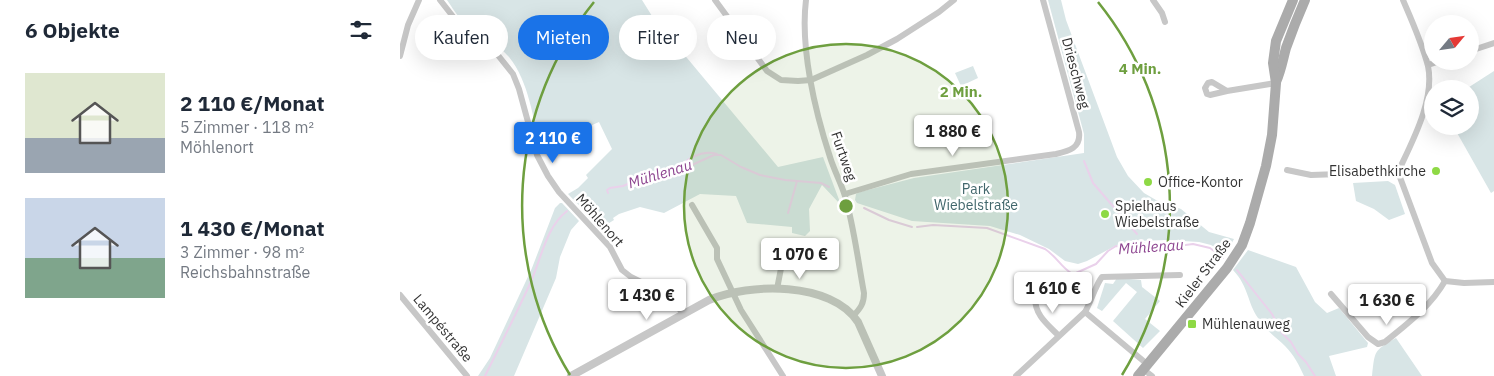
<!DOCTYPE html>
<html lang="de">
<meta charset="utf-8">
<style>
:root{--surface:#fff;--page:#f6f6f7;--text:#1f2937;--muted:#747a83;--accent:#1a73e8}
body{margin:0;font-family:"IBM Plex Sans",sans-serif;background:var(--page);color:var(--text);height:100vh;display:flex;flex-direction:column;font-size:19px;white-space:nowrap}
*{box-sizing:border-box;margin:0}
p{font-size:16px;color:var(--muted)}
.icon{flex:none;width:28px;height:28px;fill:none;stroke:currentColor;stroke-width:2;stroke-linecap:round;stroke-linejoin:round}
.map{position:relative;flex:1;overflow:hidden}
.details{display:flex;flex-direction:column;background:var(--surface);width:400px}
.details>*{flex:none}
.guide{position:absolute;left:15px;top:15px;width:475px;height:45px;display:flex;gap:10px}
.needle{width:32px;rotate:61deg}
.buttons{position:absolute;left:1024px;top:15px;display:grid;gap:10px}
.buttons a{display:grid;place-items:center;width:55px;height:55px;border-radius:50%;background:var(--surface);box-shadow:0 5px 20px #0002;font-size:25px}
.price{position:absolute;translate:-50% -42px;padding:0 11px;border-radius:5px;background:#fff;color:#222;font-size:16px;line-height:32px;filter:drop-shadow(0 1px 2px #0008)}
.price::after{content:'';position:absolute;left:50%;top:30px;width:15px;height:11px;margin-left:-8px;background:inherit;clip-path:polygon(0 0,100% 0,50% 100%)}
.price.active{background:var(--accent);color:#fff}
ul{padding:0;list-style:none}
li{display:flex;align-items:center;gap:15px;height:125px;padding:0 25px}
li span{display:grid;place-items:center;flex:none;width:140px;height:100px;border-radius:0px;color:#555}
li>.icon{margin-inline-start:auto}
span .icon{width:60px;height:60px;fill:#fffc;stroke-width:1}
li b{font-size:21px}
h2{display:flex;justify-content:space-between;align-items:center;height:60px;padding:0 25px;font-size:21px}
.tag{padding:0 18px;border-radius:22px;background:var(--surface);box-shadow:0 5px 20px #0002;font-size:18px;line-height:45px}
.tag.active{background:var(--accent);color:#fff}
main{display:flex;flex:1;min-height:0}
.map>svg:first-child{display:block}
.green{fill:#d8e5e6}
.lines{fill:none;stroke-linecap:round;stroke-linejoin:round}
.stream{stroke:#ead1eb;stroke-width:2}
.minor{stroke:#c7c7c7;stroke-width:6}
.tertiary{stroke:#c7c7c7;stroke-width:8}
.primary{stroke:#ababab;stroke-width:10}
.ring{fill:none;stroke:#6e9f3f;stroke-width:2.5}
.poi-dot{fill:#8ed945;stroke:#fff;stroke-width:2}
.labels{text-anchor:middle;stroke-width:5;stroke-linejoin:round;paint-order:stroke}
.street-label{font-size:14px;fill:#333;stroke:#fff}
.poi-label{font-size:14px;fill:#333;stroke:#fff;text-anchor:start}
.park-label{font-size:14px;fill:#42676c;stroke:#fff}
.water-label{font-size:15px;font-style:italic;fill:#8d4590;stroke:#fff}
.centre{fill:#6e9f3f;stroke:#fff;stroke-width:2.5}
.ring-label{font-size:15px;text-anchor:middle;font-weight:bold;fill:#6e9f3f;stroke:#fff;stroke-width:5;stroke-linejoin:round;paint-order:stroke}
</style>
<main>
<section class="details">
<h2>6 Objekte<svg class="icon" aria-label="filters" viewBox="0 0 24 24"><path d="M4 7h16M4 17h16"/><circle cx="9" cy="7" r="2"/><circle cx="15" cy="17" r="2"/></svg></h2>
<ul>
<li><span style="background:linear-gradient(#dfe7d0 65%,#9aa5b1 0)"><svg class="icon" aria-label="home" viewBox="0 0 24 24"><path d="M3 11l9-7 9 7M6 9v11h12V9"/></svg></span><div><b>2 110 €/Monat</b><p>5 Zimmer · 118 m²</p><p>Möhlenort</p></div></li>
<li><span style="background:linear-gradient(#c9d6e8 60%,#7fa58c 0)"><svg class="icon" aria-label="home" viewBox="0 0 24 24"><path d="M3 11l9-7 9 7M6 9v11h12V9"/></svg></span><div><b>1 430 €/Monat</b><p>3 Zimmer · 98 m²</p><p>Reichsbahnstraße</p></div></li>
</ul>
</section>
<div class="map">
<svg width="1094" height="376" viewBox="0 0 1094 376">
<rect width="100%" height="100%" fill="#fff"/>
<!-- green -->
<g class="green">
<path d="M47 0H242L252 16 378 167 423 157 441 205 422 185 409 209 410 231 405 236 392 233V227L347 223 336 196 300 194 264 213 240 207 219 214 213 218 214 220 201 228 168 194 178 188 188 178 186 175 212 149 199 122 140 148C133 118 129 82 109 57 96 42 78 34 63 21 57 16 52 7 47 0Z"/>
<path d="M648 0H661L666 20 717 157 728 176 744 193 756 200 781 209 809 232 834 239 826 254 811 245 799 242 767 240 738 241 715 246 687 261 678 264 665 261 649 249 620 235 590 226 512 221 457 203 455 200 456 194 460 192 514 178 684 153V134Z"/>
<path d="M573 66 578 78 561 86 555 73Z"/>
<path d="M1094 71V191L1091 193 1056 131 1065 126H1070V123L1073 121 1070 115V89H1066Z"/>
<path d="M988 181 995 185 1005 214 989 220 974 209 956 201 953 183Z"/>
<path d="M160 203H162L179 221 171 230 160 257 156 278 114 376H78L90 358 132 268 155 208Z"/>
<path d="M848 250 896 267 915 302 927 313 939 308 968 343 967 347 929 356 936 376H904C899 365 894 355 885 346 876 337 865 330 858 318 847 302 849 287 833 270Z"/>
<path d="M717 278 741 280 742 287 760 301 745 319 760 331 743 348 713 321 737 292 726 283 702 311 697 308 705 283 713 284Z"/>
<path d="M996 338 1022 376H972C975 351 973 351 996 338Z"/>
</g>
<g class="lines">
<!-- stream -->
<g class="stream">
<path d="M684 161 693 183 737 234"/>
<path d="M275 171C286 160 300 149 317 154"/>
<path d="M208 193 207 190 210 188 223 186 247 176 283 169 314 155H321L341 167 360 175 385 180 421 183 429 187"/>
<path d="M464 208 489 220 512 227"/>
<path d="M388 213 397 181"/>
<path d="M517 227 533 225 587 228 645 249C656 256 661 267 671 273H676L696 264 708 251 716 246 739 249 766 243 778 246 793 244 810 248 823 258"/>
<path d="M741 240 747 247"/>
<path d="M837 270 872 314 882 333 891 342 898 354 906 362 915 376"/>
<path d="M85 376C100 346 115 316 129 286 141 261 145 228 167 211"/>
</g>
<!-- minor -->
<g class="minor">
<path d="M40 0 58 23 93 49 113 74 119 89 137 155 148 176 159 192 210 247 222 270 231 277 271 297 283 314"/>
<path d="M315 0 367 71 381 80 398 81 411 80 467 55 497 39 539 12 554 0"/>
<path d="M406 0C400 48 415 111 430 157 434 170 441 183 445 196 454 227 458 261 464 293 464 303 461 308 453 316"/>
<path d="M753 0 762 13 765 22"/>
<path d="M1003 0C1012 21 1022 43 1028 66 1035 100 1012 142 998 172L1032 263 1045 281"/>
<path d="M1070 51 1094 43"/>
<path d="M0 56 8 25 19 0"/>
<path d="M1028 65 1040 61"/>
<path d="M827 91 810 95 807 94 805 88 808 83 812 82 827 91 876 83"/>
<path d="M887 170 911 175 998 172"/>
<path d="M445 194 511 174 656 154C669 151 681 148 679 132L643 0"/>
<path d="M292 205 317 248V259L341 310 383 376"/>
<path d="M1045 281 1064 283 1094 282"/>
<path d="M377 289 384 253"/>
<path d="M931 294 968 337 978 344 985 342C1008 323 1030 307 1045 281"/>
<path d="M0 295 67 376"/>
<path d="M635 298C635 315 647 324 658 335"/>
<path d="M685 312 747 364"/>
<path d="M743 369 752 376"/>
<path d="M616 376 685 312C691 302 696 284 702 277L780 275"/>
</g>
<!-- tertiary -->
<path class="tertiary" d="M171 376 309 300C349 283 431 281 458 322L482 376"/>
<!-- primary -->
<g class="primary">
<path d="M876 82C881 71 883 59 886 48 892 31 898 16 905 0"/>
<path d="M738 376 827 268 842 245 850 223 866 166 872 135 876 83 873 63 876 41 893 0"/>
</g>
</g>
<!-- distance rings -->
<circle cx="446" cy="206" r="162" fill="#6e9f3f" fill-opacity=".12"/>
<g class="ring">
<circle cx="446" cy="206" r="162"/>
<path d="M170 375A324 324 0 0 1 194 2M698 2A324 324 0 0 1 722 375"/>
</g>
<!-- markers -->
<g class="poi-dot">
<circle cx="1036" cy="171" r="5"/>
<circle cx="748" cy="182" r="5"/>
<circle cx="705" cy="214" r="5"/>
<rect x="787" y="319" width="10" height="10" rx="2.5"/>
</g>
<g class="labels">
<!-- street labels -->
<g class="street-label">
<text transform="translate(676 73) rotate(75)" y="5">Drieschweg</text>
<text transform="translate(444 156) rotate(71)" y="5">Furtweg</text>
<text transform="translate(200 220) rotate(49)" y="5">Möhlenort</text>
<text transform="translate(803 273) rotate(-53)" y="5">Kieler Straße</text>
<text transform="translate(43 328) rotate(50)" y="5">Lampéstraße</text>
</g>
<!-- poi labels -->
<g class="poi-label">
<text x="1026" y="176" text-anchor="end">Elisabethkirche</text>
<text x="758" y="187">Office-Kontor</text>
<text x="715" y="211">Spielhaus<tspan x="715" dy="16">Wiebelstraße</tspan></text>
<text x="802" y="329">Mühlenauweg</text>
</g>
<!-- park labels -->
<g class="park-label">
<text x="576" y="194">Park<tspan x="576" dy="16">Wiebelstraße</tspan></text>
</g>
<!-- water labels -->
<g class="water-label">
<text transform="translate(260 174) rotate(-17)" y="5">Mühlenau</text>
<text transform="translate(751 247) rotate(-4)" y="5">Mühlenau</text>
</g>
</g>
<circle cx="446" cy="206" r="8" class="centre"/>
<g class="ring-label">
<text x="740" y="74">4 Min.</text>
<text x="561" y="97">2 Min.</text>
</g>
</svg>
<div class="buttons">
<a><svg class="needle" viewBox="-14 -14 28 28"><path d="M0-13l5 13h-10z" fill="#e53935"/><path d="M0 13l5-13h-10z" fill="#747a83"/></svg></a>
<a><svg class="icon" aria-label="layers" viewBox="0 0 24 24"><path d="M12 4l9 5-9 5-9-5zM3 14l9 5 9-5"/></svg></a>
</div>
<b class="price" style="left:553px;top:157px">1 880 €</b>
<b class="price active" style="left:153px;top:164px">2 110 €</b>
<b class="price" style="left:400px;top:280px">1 070 €</b>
<b class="price" style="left:653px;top:314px">1 610 €</b>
<b class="price" style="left:247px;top:321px">1 430 €</b>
<b class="price" style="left:987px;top:326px">1 630 €</b>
<div class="guide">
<a class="tag">Kaufen</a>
<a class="tag active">Mieten</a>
<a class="tag">Filter</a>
<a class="tag">Neu</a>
</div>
</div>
</main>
